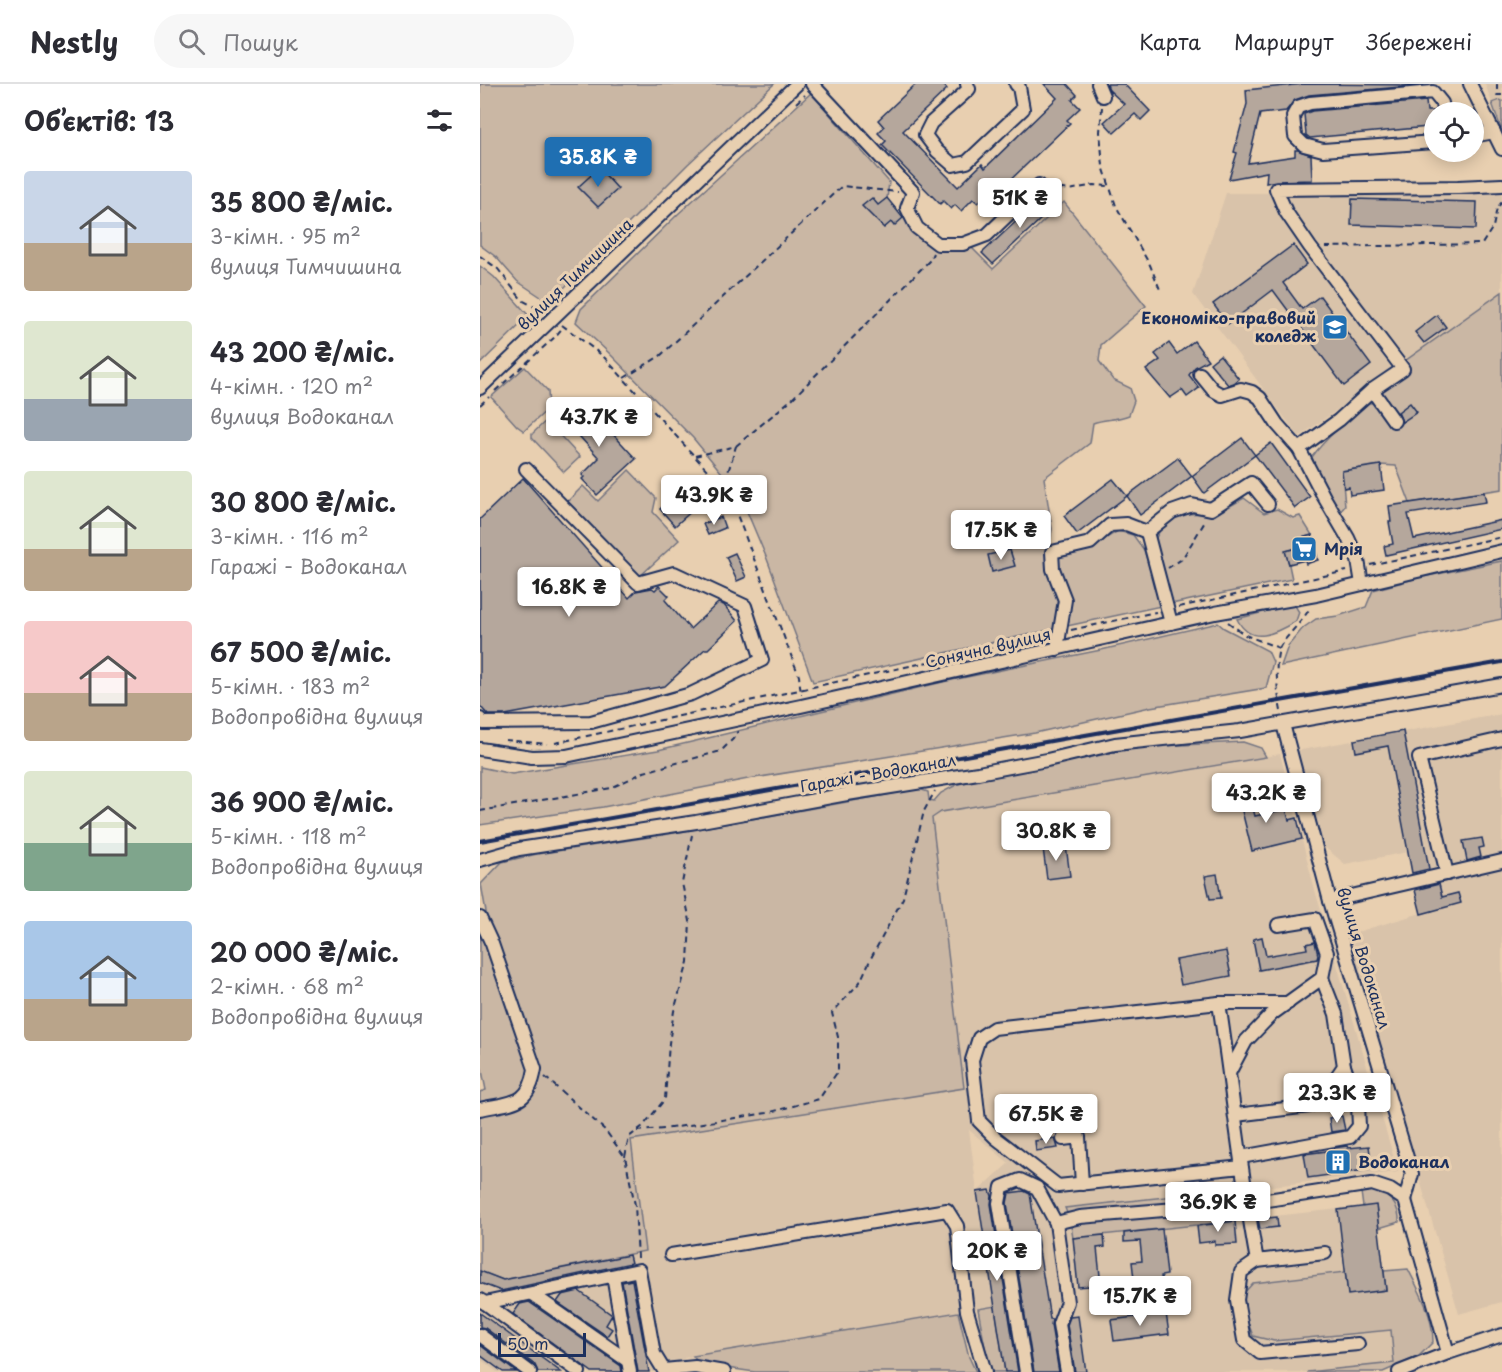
<!DOCTYPE html>
<html lang="uk">
<meta charset="utf-8">
<style>
:root{--surface:#fff;--page:#f7f7f7;--text:#2b2b33;--muted:#7c7c81;--line:#e1e1e2;--accent:#1f6fb2}
body{margin:0;font-family:"Playpen Sans",sans-serif;background:var(--page);color:var(--text);height:100vh;display:flex;flex-direction:column;font-size:22px;white-space:nowrap}
*{box-sizing:border-box;margin:0}
p{font-size:20px;color:var(--muted)}
.icon{flex:none;width:33px;height:33px;fill:none;stroke:currentColor;stroke-width:2;stroke-linecap:round;stroke-linejoin:round}
.map{position:relative;flex:1;overflow:hidden}
.details{display:flex;flex-direction:column;background:var(--surface);width:480px}
.details>*{flex:none}
.controls{position:absolute;left:944px;top:18px;display:grid;gap:12px}
.controls a{display:grid;place-items:center;width:60px;height:60px;border-radius:50%;background:var(--surface);box-shadow:0 3px 15px #0003;font-size:30px}
.scale{position:absolute;left:18px;bottom:15px;width:88px;box-sizing:border-box;padding-left:6px;border:3px solid #1b2f5e;border-top:0;font-size:16px;line-height:21px;white-space:nowrap;color:#1b2f5e;-webkit-text-stroke:4px #e8cfb0;paint-order:stroke}
.price{position:absolute;translate:-50% -51px;padding:0 14px;border-radius:6px;background:#fff;color:#222;font-size:20px;line-height:39px;filter:drop-shadow(0 2px 3px #0008)}
.price::after{content:'';position:absolute;left:50%;top:36px;width:18px;height:14px;margin-left:-9px;background:inherit;clip-path:polygon(0 0,100% 0,50% 100%)}
.price.current{background:var(--accent);color:#fff}
ul{padding:0;list-style:none}
li{display:flex;align-items:center;gap:18px;height:150px;padding:0 24px}
li span{display:grid;place-items:center;flex:none;width:168px;height:120px;border-radius:6px;color:#555}
li>.icon{margin-inline-start:auto}
span .icon{width:72px;height:72px;fill:#fffc;stroke-width:1}
li b{font-size:26px}
h2{display:flex;justify-content:space-between;align-items:center;height:72px;padding:0 24px;font-size:26px}
header{display:flex;align-items:center;gap:36px;box-sizing:border-box;height:84px;padding:0 30px;background:var(--surface);border-bottom:2px solid var(--line)}
header strong{font-size:28px}
nav{display:flex;gap:33px;margin-inline-start:auto;font-size:21px}
.search{width:420px;height:54px;background:var(--page);display:flex;align-items:center;gap:15px;box-sizing:border-box;padding:0 21px;border-radius:33px;color:var(--muted);font-size:22px}
main{display:flex;flex:1;min-height:0}
.map>svg:first-child{display:block}
.built{fill:#d9c3aa;fill-rule:evenodd}
.green{fill:#cab7a4;stroke:#727381;stroke-width:1.5}
.building{fill:#b5a79c;stroke:#1b2f5e;stroke-width:1.5}
.lines{fill:none;stroke-linecap:round;stroke-linejoin:round}
.minor-casing{stroke:#1b2f5e;stroke-width:16}
.path{stroke:#1b2f5e;stroke-width:2;stroke-dasharray:6 4.5;stroke-linecap:butt}
.minor{stroke:#e8cfb0;stroke-width:12}
.rail{stroke:#1b2f5e;stroke-width:4}
.labels{text-anchor:middle;stroke-width:6;stroke-linejoin:round;paint-order:stroke}
.street-label{font-size:16px;fill:#1b2f5e;stroke:#e8cfb0}
.poi-label{font-size:16px;font-weight:bold;fill:#1b2f5e;stroke:#e8cfb0;text-anchor:start}
</style>
<header>
<strong>Nestly</strong>
<div class="search"><svg class="icon" aria-label="search" viewBox="0 0 24 24"><circle cx="10" cy="10" r="6"/><path d="M15 15l6 6"/></svg>Пошук</div>
<nav><a>Карта</a><a>Маршрут</a><a>Збережені</a></nav>
</header>
<main>
<section class="details">
<h2>Об’єктів: 13<svg class="icon" aria-label="filters" viewBox="0 0 24 24"><path d="M4 7h16M4 17h16"/><circle cx="9" cy="7" r="2"/><circle cx="15" cy="17" r="2"/></svg></h2>
<ul>
<li><span style="background:linear-gradient(#c9d6e8 60%,#b9a48a 0)"><svg class="icon" aria-label="home" viewBox="0 0 24 24"><path d="M3 11l9-7 9 7M6 9v11h12V9"/></svg></span><div><b>35 800 ₴/міс.</b><p>3-кімн. · 95 m²</p><p>вулиця Тимчишина</p></div></li>
<li><span style="background:linear-gradient(#dfe7d0 65%,#9aa5b1 0)"><svg class="icon" aria-label="home" viewBox="0 0 24 24"><path d="M3 11l9-7 9 7M6 9v11h12V9"/></svg></span><div><b>43 200 ₴/міс.</b><p>4-кімн. · 120 m²</p><p>вулиця Водоканал</p></div></li>
<li><span style="background:linear-gradient(#dfe7d0 65%,#b9a48a 0)"><svg class="icon" aria-label="home" viewBox="0 0 24 24"><path d="M3 11l9-7 9 7M6 9v11h12V9"/></svg></span><div><b>30 800 ₴/міс.</b><p>3-кімн. · 116 m²</p><p>Гаражі - Водоканал</p></div></li>
<li><span style="background:linear-gradient(#f6c9c9 60%,#b9a48a 0)"><svg class="icon" aria-label="home" viewBox="0 0 24 24"><path d="M3 11l9-7 9 7M6 9v11h12V9"/></svg></span><div><b>67 500 ₴/міс.</b><p>5-кімн. · 183 m²</p><p>Водопровідна вулиця</p></div></li>
<li><span style="background:linear-gradient(#dfe7d0 60%,#7fa58c 0)"><svg class="icon" aria-label="home" viewBox="0 0 24 24"><path d="M3 11l9-7 9 7M6 9v11h12V9"/></svg></span><div><b>36 900 ₴/міс.</b><p>5-кімн. · 118 m²</p><p>Водопровідна вулиця</p></div></li>
<li><span style="background:linear-gradient(#a9c7e8 65%,#b9a48a 0)"><svg class="icon" aria-label="home" viewBox="0 0 24 24"><path d="M3 11l9-7 9 7M6 9v11h12V9"/></svg></span><div><b>20 000 ₴/міс.</b><p>2-кімн. · 68 m²</p><p>Водопровідна вулиця</p></div></li>
</ul>
</section>
<div class="map">
<svg width="1022" height="1288" viewBox="0 0 1022 1288">
<rect width="100%" height="100%" fill="#e8cfb0"/>
<filter id="ink" filterUnits="userSpaceOnUse"><feTurbulence type="fractalNoise" baseFrequency=".0167" numOctaves="2"/><feDisplacementMap in="SourceGraphic" scale="12" xChannelSelector="R" yChannelSelector="G"/><feConvolveMatrix kernelMatrix="1 2 1 2 8 2 1 2 1" color-interpolation-filters="sRGB"/></filter>
<g filter="url(#ink)">
<!-- built -->
<g class="built">
<path d="M1005 0H1022V47L1012 19Z"/>
<path d="M746 109H1022V208L819 353 713 210Z"/>
<path d="M1022 630V1218L979 1230 872 863 877 848 941 829 928 768 865 780 843 762 816 667Z"/>
<path d="M800 670 834 803 918 1088 585 1125 594 1154 896 1121 915 1279 827 1288H525L514 1222 204 1274 212 1288H17L0 1275V1187L165 1167 150 1056 484 1004 452 730ZM489 1046 529 1079 497 1108V1107Z"/>
</g>
<!-- green -->
<g class="green">
<path d="M0 0H294L208 80 82 206 64 215 37 197 16 173 0 161Z"/>
<path d="M331 9 409 98 407 115 445 157 491 163 513 185 584 118 666 222 621 261 619 277 633 296 650 304 654 317 649 331C637 336 625 335 613 339L610 359 564 394 572 445 567 475 580 518 574 545 333 598 287 475 260 411 213 354 129 269 96 238 101 225 198 130Z"/>
<path d="M1020 16 1022 17V47L1012 19Z"/>
<path d="M0 182 14 193 49 232 0 280Z"/>
<path d="M1022 208V405L930 419 916 382 900 381 862 387 865 422 860 428 835 383 832 373C847 352 869 335 889 319H895L913 344 919 342 922 338 894 299Z"/>
<path d="M45 283 68 307 69 324 44 347 37 342 11 313Z"/>
<path d="M71 332 73 344 100 373 84 388 52 354V350Z"/>
<path d="M149 386 176 414 173 428 199 456 159 493 87 418 103 402 118 417Z"/>
<path d="M764 414 784 429 797 425 813 434 820 432 832 451 818 455 821 463 806 467 812 495 691 520 675 455 682 443 699 430 738 429Z"/>
<path d="M638 447 653 451 664 466 681 522 587 542C593 517 585 501 576 477L582 471 609 464Z"/>
<path d="M1022 477V535L801 582 808 562 823 544 836 535 858 532 886 523 893 506 938 494Z"/>
<path d="M814 520 819 528 816 537C796 549 771 563 757 535Z"/>
<path d="M738 539 744 544 788 567 793 578 786 604 670 623 555 649 268 695 123 723 0 741V683L32 690 178 666 467 597 621 566Z"/>
<path d="M763 658 781 664 786 673 461 728 452 734 484 1004 151 1056 165 1167 23 1196 0 1187V1008L6 1006 0 977V851L8 839 1 800 22 778 57 770 183 751 439 705 448 708 449 716 454 717 461 709 478 700 661 663Z"/>
<path d="M740 1107V1116L594 1131 587 1129 585 1124Z"/>
<path d="M899 1107C911 1115 920 1122 919 1138L899 1144 896 1122 883 1123 881 1108Z"/>
<path d="M754 1126 764 1136 593 1154 591 1142 595 1139 707 1128Z"/>
<path d="M928 1185C940 1208 953 1231 953 1258L939 1272 903 1288H827L914 1279 911 1246 794 1257 773 1252 765 1230 764 1209 773 1199 865 1188 868 1210 906 1206 904 1187Z"/>
<path d="M515 1222 525 1288H512L506 1269 498 1225Z"/>
<path d="M478 1228 489 1273 496 1288H275L219 1280 213 1272Z"/>
</g>
<!-- building -->
<g class="building">
<path d="M436 0H463L467 5 423 47 478 103 502 80 505 84 577 14 564 0H587L597 11 592 16 600 24 587 36 590 39 523 103 519 99 498 119 493 115 481 127 475 121 471 125 463 117 460 120 402 61 406 57 398 49 404 43 398 36Z"/>
<path d="M627 0H644L670 27 661 36 655 30 634 49 624 38 644 20 629 6Z"/>
<path d="M824 0 944 1 829 11 815 16 806 27 780 30 768 79 815 72V66H818L831 71 832 96 796 97 786 99 787 88 749 95 757 69 754 68 767 20 766 6Z"/>
<path d="M946 17 947 27H954V37L948 38V43L830 54 826 51 824 30 832 27Z"/>
<path d="M119 84 138 105 118 123 98 103Z"/>
<path d="M567 109 577 120 513 180 502 169Z"/>
<path d="M392 114 398 121 407 114 423 134 414 142 411 138 404 144 382 122Z"/>
<path d="M872 115 997 118 996 145 871 141Z"/>
<path d="M813 161 827 180 803 199 822 225 840 212 891 281 864 302 793 206 748 240 733 220Z"/>
<path d="M957 231 966 243 944 259 935 248Z"/>
<path d="M714 257 728 276 715 283 709 291 719 304 707 313 702 306 690 314 666 286 680 276 675 270 689 259 697 270Z"/>
<path d="M740 271 759 295 754 299 748 301 730 279Z"/>
<path d="M100 317 105 322 106 321 156 375 117 411 102 395 104 393 102 391 119 374 82 333Z"/>
<path d="M930 319 937 328 922 338 918 328Z"/>
<path d="M762 354 775 371 724 409 712 392Z"/>
<path d="M791 359 830 413 815 424 775 371Z"/>
<path d="M698 374 712 392 660 431 647 412Z"/>
<path d="M901 381 904 406 870 411 869 403 864 404 862 387Z"/>
<path d="M43 394 149 514 156 507 172 504 175 506 179 502 189 512 185 516 210 545 238 519 244 521 257 537 228 565H225L185 602 25 631H8L0 622V435Z"/>
<path d="M633 395 647 412 597 450 584 432Z"/>
<path d="M200 407 215 424 195 442 180 425Z"/>
<path d="M1004 408 1006 418 928 430 934 455 1022 436V445L906 471 904 462 913 460 909 438H911L909 422Z"/>
<path d="M241 433 245 444 228 451 223 440Z"/>
<path d="M832 451 838 476 826 480 825 476 809 480 805 467 821 463 818 455Z"/>
<path d="M530 466 535 482 512 488 508 471Z"/>
<path d="M255 469 266 493 257 497 246 473Z"/>
<path d="M923 647 949 785 932 789 908 662 876 668 874 656Z"/>
<path d="M766 696 775 732 806 725 809 736 817 734 822 755 772 767 755 699Z"/>
<path d="M1002 754 1004 763 999 764 1001 773 987 777 983 757Z"/>
<path d="M586 762 590 792 567 795 563 764Z"/>
<path d="M737 790 741 814 730 815 725 792Z"/>
<path d="M959 800 962 813 978 809 981 819 941 830 935 806Z"/>
<path d="M782 853 786 872 827 865 826 860 835 858 838 871 837 875 779 886 773 855Z"/>
<path d="M746 867 751 892 701 901 696 876Z"/>
<path d="M862 1032 865 1046 851 1048 849 1034Z"/>
<path d="M575 1054 578 1064 556 1067 555 1057Z"/>
<path d="M867 1062 868 1064 889 1062 892 1085 828 1094 824 1070 854 1066V1064Z"/>
<path d="M510 1106 512 1112 511 1120 538 1288H525L497 1108Z"/>
<path d="M544 1107 550 1110 570 1235H572L571 1241 579 1288H554L527 1119 529 1109Z"/>
<path d="M896 1121 906 1206 868 1211 858 1126Z"/>
<path d="M797 1133 798 1143 780 1145 778 1135Z"/>
<path d="M755 1137 757 1160 735 1161V1157L719 1159 717 1142Z"/>
<path d="M682 1145 687 1191 681 1192 682 1200 665 1202V1194L654 1195 652 1178 662 1177 660 1157 644 1158V1149Z"/>
<path d="M624 1151 625 1163 617 1164 621 1201 598 1203 593 1154Z"/>
<path d="M149 1171 151 1179 21 1207 0 1199V1187L23 1196Z"/>
<path d="M152 1196 166 1271 169 1288H158L142 1198Z"/>
<path d="M99 1207 132 1231 126 1241 132 1245 127 1252 77 1218 82 1211Z"/>
<path d="M49 1218 141 1282 142 1288H112L33 1230 40 1220Z"/>
<path d="M0 1229 26 1248 81 1288H58L55 1281 5 1244 0 1243Z"/>
<path d="M686 1229 689 1250 634 1257 631 1236Z"/>
<path d="M598 1232 606 1288H595L587 1241 590 1233Z"/>
<path d="M0 1261 36 1288H23L0 1271Z"/>
</g>
<g class="lines">
<defs>
<g id="minor">
<path d="M332 0 433 108 427 124 437 144 458 160H483L507 151 559 101"/>
<path d="M487 0 489 5 451 39 445 51 457 67 473 81 487 78 543 25 539 3 536 0"/>
<path d="M618 0 623 12"/>
<path d="M990 0 1022 65"/>
<path d="M993 52 1014 48"/>
<path d="M954 58 843 66 824 61 815 52 813 32 818 23 830 19 953 8 962 19 963 28"/>
<path d="M720 290 733 306 742 311 761 305 772 308 780 314 797 340 819 365 844 413 868 454 878 476 882 500"/>
<path d="M0 304 317 0"/>
<path d="M892 306 923 285 830 163 806 128 796 105 978 103 1022 101"/>
<path d="M819 365 859 336 892 306 914 337"/>
<path d="M691 539 667 448 692 428 712 421 731 425 771 399 788 420"/>
<path d="M577 565 585 516 573 485 572 468 610 459 630 441 646 440 667 448"/>
<path d="M0 635 3 639 111 638 211 610 282 576 265 522 194 489 158 499 46 385"/>
<path d="M803 640 850 817 932 1090 925 1116"/>
<path d="M0 665 52 673 86 672 321 622 735 529 836 511 1022 467"/>
<path d="M0 776 39 765 216 738 367 710 498 689 567 676 635 660 760 647 1022 601"/>
<path d="M967 790 939 674 1022 655"/>
<path d="M850 817 1022 777"/>
<path d="M0 834 12 860 55 985C49 1022 32 1018 0 1025"/>
<path d="M739 919H808"/>
<path d="M749 989 766 957 792 930 842 894 847 869 835 835 798 841"/>
<path d="M756 1031 829 1022 849 1004 864 982 856 930 842 894"/>
<path d="M583 1055 599 1053 602 1100"/>
<path d="M761 1073 870 1053 879 1042 878 1021 864 982"/>
<path d="M762 1083 578 1102 516 1054 499 1037 492 976 499 954 514 944 739 919C752 1005 761 1091 777 1177L845 1169"/>
<path d="M576 1139 600 1133 767 1119 892 1100 910 1106 925 1116 968 1269 919 1288"/>
<path d="M191 1171 467 1126 477 1142 487 1227 505 1288"/>
<path d="M777 1177 761 1188 757 1216 764 1256 780 1269 878 1260"/>
<path d="M133 1192 150 1288"/>
<path d="M52 1210 148 1277"/>
<path d="M0 1216 5 1219 159 1186 174 1270 185 1288"/>
<path d="M5 1219 99 1288"/>
<path d="M0 1251 50 1288"/>
<path d="M968 1269 1022 1251"/>
<path d="M184 1286 215 1283 244 1288"/>
<path d="M546 1288 519 1119 522 1103 540 1096 557 1104 576 1139 587 1218 579 1240 587 1288"/>
</g>
</defs>
<!-- minor casing -->
<use href="#minor" class="minor-casing"/>
<!-- path -->
<g class="path">
<path d="M1017 0V11H1022"/>
<path d="M316 19 325 11"/>
<path d="M622 23 620 48 623 82 636 122 670 181 681 208"/>
<path d="M570 103 589 106 614 101 629 102"/>
<path d="M845 163 1002 160 1013 143 1017 124 1022 118"/>
<path d="M0 172 18 185 42 216 62 227"/>
<path d="M82 241 123 272 249 410 319 592 321 611"/>
<path d="M144 294 180 272 362 102 418 108"/>
<path d="M15 307 75 253 83 243"/>
<path d="M0 321 9 313"/>
<path d="M215 372 256 362 312 315 450 176 453 169"/>
<path d="M249 407 246 395 256 362"/>
<path d="M890 481 1022 453"/>
<path d="M688 484 702 475 726 436"/>
<path d="M699 523 867 487"/>
<path d="M748 538 765 551 799 564"/>
<path d="M591 546 676 528"/>
<path d="M801 627C798 613 793 573 801 561 810 548 822 538 830 524"/>
<path d="M25 656 67 660"/>
<path d="M75 659 568 552"/>
<path d="M0 727 131 704 164 688 241 667 253 655 258 647"/>
<path d="M65 993 125 1046 145 1073 155 1121 158 1174"/>
<path d="M157 1047 184 1045 287 1029 339 1015 358 987V953L352 929 380 898 391 874 423 814 444 727 455 707"/>
<path d="M145 1073 149 1053 163 1042 185 1015 189 959 194 927 208 878 210 837 202 799 212 751"/>
</g>
<!-- minor -->
<use href="#minor" class="minor"/>
<!-- rail -->
<path class="rail" d="M0 757 1022 578"/>
</g>
</g>
<!-- icons -->
<defs>
<symbol id="university-square" viewBox="-11 -11 22 22"><rect x="-9" y="-9" width="18" height="18" rx="4" fill="#1f6fb2" stroke="#e8cfb0"/><path d="M0-5L7-2L0 1L-7-2ZM-4 1L0 2.5L4 1V4Q0 6-4 4Z" fill="#fff"/></symbol>
<symbol id="supermarket-square" viewBox="-11 -11 22 22"><rect x="-9" y="-9" width="18" height="18" rx="4" fill="#1f6fb2" stroke="#e8cfb0"/><path d="M-6-5.5h2.5l.6 2H6L4.5 2H-2.5L-4.4-4H-6ZM-1.5 3.2a1.3 1.3 0 1 0 .1 0ZM3 3.2a1.3 1.3 0 1 0 .1 0Z" fill="#fff"/></symbol>
<symbol id="building-square" viewBox="-11 -11 22 22"><rect x="-9" y="-9" width="18" height="18" rx="4" fill="#1f6fb2" stroke="#e8cfb0"/><path d="M-4-6H4V6H1V3H-1V6H-4ZM-2.5-4.3h1.7v1.8h-1.7ZM.8-4.3h1.7v1.8H.8ZM-2.5-1h1.7V.8h-1.7ZM.8-1h1.7V.8H.8Z" fill="#fff"/></symbol>
</defs>
<g fill-rule="evenodd">
<use href="#university-square" x="840" y="228" width="30" height="30"/>
<use href="#supermarket-square" x="809" y="450" width="30" height="30"/>
<use href="#building-square" x="843" y="1063" width="30" height="30"/>
</g>
<g class="labels">
<!-- street labels -->
<g class="street-label">
<text transform="translate(95 190) rotate(-44)" y="6">вулиця Тимчишина</text>
<text transform="translate(508 564) rotate(-13)" y="6">Сонячна вулиця</text>
<text transform="translate(398 689) rotate(-10)" y="6">Гаражі - Водоканал</text>
<text transform="translate(884 874) rotate(73)" y="6">вулиця Водоканал</text>
</g>
<!-- poi labels -->
<g class="poi-label">
<text x="836" y="240" text-anchor="end">Економіко-правовий<tspan x="836" dy="18">коледж</tspan></text>
<text x="844" y="471">Мрія</text>
<text x="878" y="1084">Водоканал</text>
</g>
</g>
</svg>
<div class="controls">
<a><svg class="icon" aria-label="locate" viewBox="0 0 24 24"><circle cx="12" cy="12" r="6"/><path d="M12 2v4M12 18v4M2 12h4M18 12h4"/></svg></a>
</div>
<div class="scale">50 m</div>
<b class="price current" style="left:118px;top:104px">35.8K ₴</b>
<b class="price" style="left:540px;top:145px">51K ₴</b>
<b class="price" style="left:119px;top:364px">43.7K ₴</b>
<b class="price" style="left:234px;top:442px">43.9K ₴</b>
<b class="price" style="left:521px;top:477px">17.5K ₴</b>
<b class="price" style="left:89px;top:534px">16.8K ₴</b>
<b class="price" style="left:786px;top:740px">43.2K ₴</b>
<b class="price" style="left:576px;top:778px">30.8K ₴</b>
<b class="price" style="left:857px;top:1040px">23.3K ₴</b>
<b class="price" style="left:566px;top:1061px">67.5K ₴</b>
<b class="price" style="left:738px;top:1149px">36.9K ₴</b>
<b class="price" style="left:517px;top:1198px">20K ₴</b>
<b class="price" style="left:660px;top:1243px">15.7K ₴</b>
</div>
</main>
